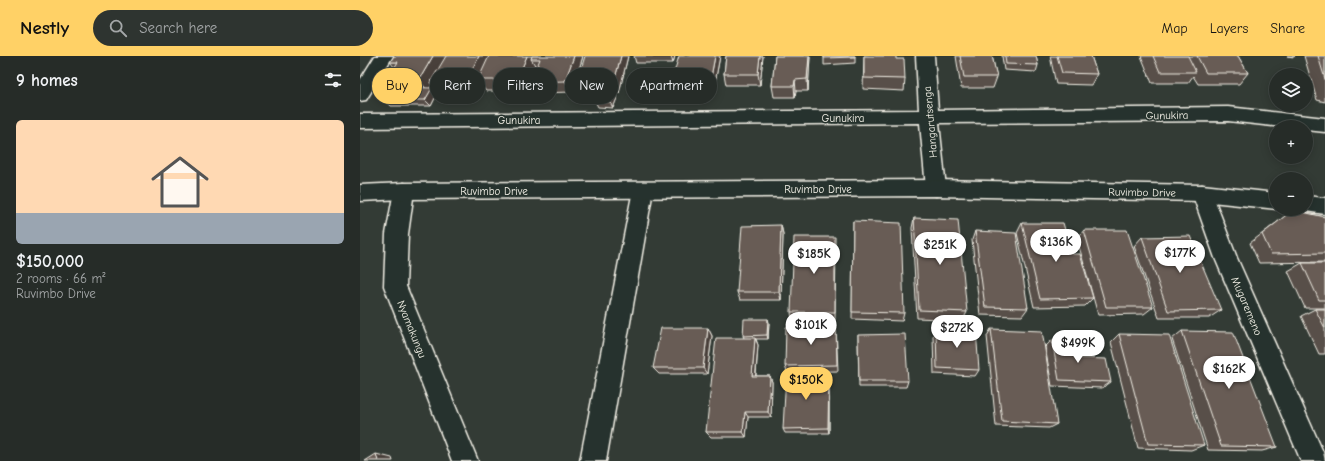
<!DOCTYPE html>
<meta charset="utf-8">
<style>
:root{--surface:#262c28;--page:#2e3430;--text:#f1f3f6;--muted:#a4a7a8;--line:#424845;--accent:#ffd166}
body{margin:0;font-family:"Comic Neue",sans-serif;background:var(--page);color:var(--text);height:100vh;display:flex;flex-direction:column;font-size:15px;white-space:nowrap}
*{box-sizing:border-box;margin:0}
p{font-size:13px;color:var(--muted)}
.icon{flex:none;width:22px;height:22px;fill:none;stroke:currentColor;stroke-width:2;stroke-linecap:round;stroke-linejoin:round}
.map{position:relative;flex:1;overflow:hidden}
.side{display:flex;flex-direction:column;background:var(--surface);width:360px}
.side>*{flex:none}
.guide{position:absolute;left:12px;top:12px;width:380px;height:36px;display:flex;gap:8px}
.fabs{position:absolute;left:909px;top:12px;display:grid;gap:8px}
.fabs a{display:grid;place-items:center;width:44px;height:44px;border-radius:50%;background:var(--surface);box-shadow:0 2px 10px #0003,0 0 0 1px var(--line);font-size:20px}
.price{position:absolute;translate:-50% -34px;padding:0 9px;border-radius:14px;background:#fff;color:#222;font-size:13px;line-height:26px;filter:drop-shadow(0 1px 2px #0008)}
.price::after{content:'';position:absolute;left:50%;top:24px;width:12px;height:9px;margin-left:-6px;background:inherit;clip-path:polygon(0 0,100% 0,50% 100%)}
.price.on{background:var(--accent);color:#111}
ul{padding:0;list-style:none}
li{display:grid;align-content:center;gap:8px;height:212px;padding:0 16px}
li+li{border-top:1px solid var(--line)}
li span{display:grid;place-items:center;height:124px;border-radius:6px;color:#555}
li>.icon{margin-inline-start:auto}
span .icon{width:72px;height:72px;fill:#fffc;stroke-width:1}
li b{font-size:17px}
h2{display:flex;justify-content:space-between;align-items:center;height:48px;padding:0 16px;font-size:17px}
.chip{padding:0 14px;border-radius:18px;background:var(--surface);box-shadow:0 2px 10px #0003,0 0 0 1px var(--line);font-size:14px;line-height:36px}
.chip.on{background:var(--accent);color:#111}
header{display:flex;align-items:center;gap:24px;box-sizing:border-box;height:56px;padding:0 20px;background:var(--accent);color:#111}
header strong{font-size:19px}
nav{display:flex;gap:22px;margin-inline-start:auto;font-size:14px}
.search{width:280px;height:36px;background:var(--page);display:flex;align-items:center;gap:10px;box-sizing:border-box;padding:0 14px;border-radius:22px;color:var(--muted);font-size:15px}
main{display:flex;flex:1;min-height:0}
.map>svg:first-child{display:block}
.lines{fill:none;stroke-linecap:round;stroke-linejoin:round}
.street-casing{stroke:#f4f1e8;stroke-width:3}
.secondary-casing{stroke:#f4f1e8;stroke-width:3}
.street{fill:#26332d;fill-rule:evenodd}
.secondary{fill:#26332d;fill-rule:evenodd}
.wall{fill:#594f48;stroke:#f4f1e8}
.shaded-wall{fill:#49403b;stroke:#f4f1e8}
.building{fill:#685c54;stroke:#f4f1e8}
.labels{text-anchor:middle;stroke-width:3;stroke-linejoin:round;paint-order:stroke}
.street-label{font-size:11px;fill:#f4f1e8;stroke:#26332d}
</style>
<header>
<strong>Nestly</strong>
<div class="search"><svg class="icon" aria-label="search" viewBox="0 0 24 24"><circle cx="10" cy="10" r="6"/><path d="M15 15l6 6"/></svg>Search here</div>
<nav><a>Map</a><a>Layers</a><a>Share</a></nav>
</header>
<main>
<section class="side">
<h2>9 homes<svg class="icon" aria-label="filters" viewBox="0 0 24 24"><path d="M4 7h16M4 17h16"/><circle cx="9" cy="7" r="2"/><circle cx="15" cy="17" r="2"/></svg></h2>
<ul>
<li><span style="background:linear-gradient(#ffd9b3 75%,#9aa5b1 0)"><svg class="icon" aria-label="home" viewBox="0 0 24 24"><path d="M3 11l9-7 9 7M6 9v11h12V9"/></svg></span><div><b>$150,000</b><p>2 rooms · 66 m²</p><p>Ruvimbo Drive</p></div></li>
</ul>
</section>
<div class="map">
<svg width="965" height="405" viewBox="0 0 965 405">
<rect width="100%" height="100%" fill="#333b35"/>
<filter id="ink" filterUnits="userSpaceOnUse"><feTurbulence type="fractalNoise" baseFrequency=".025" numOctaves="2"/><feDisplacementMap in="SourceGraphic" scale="8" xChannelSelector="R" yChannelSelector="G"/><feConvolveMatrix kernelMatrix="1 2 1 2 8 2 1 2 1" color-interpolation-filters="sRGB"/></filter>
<g filter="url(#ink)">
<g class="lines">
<defs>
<g id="street">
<path d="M15 0H33L6 44 0 45V24Z"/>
<path d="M556 0H574L578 54 868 51 965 62V76L946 74V71H922L868 65 579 67 586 132 583 138 576 140 569 138 566 132 560 67 0 72V58L559 54Z"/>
<path d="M283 126 290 128 293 134 246 405H220L273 134 276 128Z"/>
<path d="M44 127 51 129 54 135 48 178 46 230 118 405H92L24 230 26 178 34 135 37 129Z"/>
<path d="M842 129 849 131 852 137 877 202 963 396 965 405H941L855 202 832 137 835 131Z"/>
</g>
<g id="secondary">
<path d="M576 124 842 129 916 137 917 153 842 145 576 140 44 143 0 145V129L44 127Z"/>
<path d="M946 140 965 142V158L939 154 946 153Z"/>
</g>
</defs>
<!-- street casing -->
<use href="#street" class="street-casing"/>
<!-- secondary casing -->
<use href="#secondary" class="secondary-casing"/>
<!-- street -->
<use href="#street" class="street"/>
<!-- secondary -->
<use href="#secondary" class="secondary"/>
</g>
<!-- wall -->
<g class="wall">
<path d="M223 0 212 36 179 37 171 26 177 12 175 9 165 35H126L119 26 116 32H100L96 38H79L72 29 70 32 77 38 71 50H31L25 44 35 31 27 23 35 12 30 6Z"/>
<path d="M268 0 259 37H255L257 42 253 52 238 51 235 45 238 38H223L217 27Z"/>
<path d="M274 0H315L313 7H276Z"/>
<path d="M360 0 354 32 317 31 313 20Z"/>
<path d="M366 0H403L400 29H366L364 18Z"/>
<path d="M415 0H450L448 35H436L435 41H414L412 30Z"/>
<path d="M464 0H495V7L464 9Z"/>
<path d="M504 0 536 3 545 23 544 35 503 33Z"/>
<path d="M596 0H632L637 21 633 32H601Z"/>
<path d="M642 0H676L678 9 676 16 644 14Z"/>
<path d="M690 0H731L737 18 731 29 696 28Z"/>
<path d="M781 0H878L888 17 879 28H838L833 20 828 27H792Z"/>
<path d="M927 0H935L934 1Z"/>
<path d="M944 0H965V46L957 44Z"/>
<path d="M933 154 965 161V206L899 207 890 187Z"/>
<path d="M554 162 607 256 603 264 557 262 552 172Z"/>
<path d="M493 165 544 257 542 265 492 263Z"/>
<path d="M662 167 712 198 733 242 725 250 674 251 657 177Z"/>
<path d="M421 169 423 178 421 244H380L377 236Z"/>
<path d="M724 174 793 251 784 258 738 259 717 183Z"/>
<path d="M615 175 668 252 662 260 620 259 612 184Z"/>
<path d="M782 181 861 254 849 262H799L774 190Z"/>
<path d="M476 190 475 264H432L431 256Z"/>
<path d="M942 207H965V252H945L928 215Z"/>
<path d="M955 253H965V298H959L941 260Z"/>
<path d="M408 263 409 267 408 283H396L398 289 396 320H410L412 326 411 361H388L386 381H351L346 376 384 282 383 280Z"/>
<path d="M476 270 478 315 427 316 425 310Z"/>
<path d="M348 272 352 280 347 318H299L293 312Z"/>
<path d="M576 273 619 314 615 320 574 318 573 280Z"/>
<path d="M631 273 697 368 689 372 636 370 627 280Z"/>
<path d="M822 275 917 391 902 395 848 394 812 283Z"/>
<path d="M759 278 844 389 831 394 778 392 751 286Z"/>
<path d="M498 279 548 325 546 331H499L498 286Z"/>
<path d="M692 284 751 326 742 332 692 330 685 291Z"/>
<path d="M469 318V377H425L423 373Z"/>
</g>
<!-- shaded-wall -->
<g class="shaded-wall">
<path d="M73 0H89L70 27 72 29 68 35 59 24Z"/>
<path d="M119 0H134L118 24 119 26 116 32 108 21Z"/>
<path d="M167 0H179L171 3 175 9 165 35 157 24Z"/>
<path d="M214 0H223L212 36 205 25Z"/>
<path d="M261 0H268L259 37 254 26Z"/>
<path d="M311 0H315L313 7Z"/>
<path d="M355 0H360L354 32 351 21Z"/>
<path d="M400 0H403L400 29 398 18Z"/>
<path d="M449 0H450L448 35 447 23Z"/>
<path d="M91 20 100 32 96 38 87 27Z"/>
<path d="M435 24 436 35 435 41 434 30Z"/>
<path d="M72 32 77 38 71 50 65 44Z"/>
<path d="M254 35 257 42 253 52 250 46Z"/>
<path d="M421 169 423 178 421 244 419 236Z"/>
<path d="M408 263 409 267 408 283 407 279Z"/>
<path d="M348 272 352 280 347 318 343 312Z"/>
<path d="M395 282 398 289 395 326 392 320Z"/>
<path d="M469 318V377L468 372Z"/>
<path d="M410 320 412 326 411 361 408 356Z"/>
<path d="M385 356 388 361 386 381 383 376Z"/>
<path d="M16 398 32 402 33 405H18Z"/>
</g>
<!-- building -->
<g class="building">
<path d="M34 0H73L59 24 27 23 38 6H30Z"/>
<path d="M86 0H119L108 21 91 20 87 27H70Z"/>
<path d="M129 0H167L157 24H118Z"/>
<path d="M172 0H214L205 25 171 26 180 3H171Z"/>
<path d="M225 0H261L254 26 217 27Z"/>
<path d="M319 0H355L351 21 313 20Z"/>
<path d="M366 0H400L398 18H364Z"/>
<path d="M415 0H449L447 23 435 24 434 30H412Z"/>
<path d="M464 0H495V1L464 2Z"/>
<path d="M504 0H536V3H544L545 23 504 22Z"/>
<path d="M600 0H632L637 21H604Z"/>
<path d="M645 0H676L678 9 646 8Z"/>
<path d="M697 0H731L737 18 702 17Z"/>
<path d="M793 0H828L836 16H800Z"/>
<path d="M837 0H878L888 17H846Z"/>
<path d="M958 0H965V23Z"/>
<path d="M33 31 72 32 65 44H25Z"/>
<path d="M239 35H254L250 46 235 45Z"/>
<path d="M933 154 965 161V197L911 198 902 178Z"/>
<path d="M554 162 598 164 607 256 559 254Z"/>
<path d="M493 165 541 167 544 257 492 256Z"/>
<path d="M662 167H703L712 198H720L733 242 680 243Z"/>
<path d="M421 169 419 236H377L382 170Z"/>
<path d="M724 174H767L793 251H746Z"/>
<path d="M615 175 656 177 668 252 625 251Z"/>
<path d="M830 180 861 254 808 255 782 181Z"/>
<path d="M434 181H475V256H431Z"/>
<path d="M942 207H965V244H959Z"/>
<path d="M955 253H965V272Z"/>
<path d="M384 263H408L407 279 383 280Z"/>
<path d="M476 270 477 309 425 310 426 271Z"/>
<path d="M301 272H348L343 312H293Z"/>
<path d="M576 273 616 274 619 314 577 312Z"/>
<path d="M631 273 682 275 697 368 642 365Z"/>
<path d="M822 275 873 276 917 391 861 390Z"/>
<path d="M545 278 548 325H499L498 279Z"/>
<path d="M759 278 809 279 844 389 788 388Z"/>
<path d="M356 282H395L392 320H410L408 356H385L383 376H346Z"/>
<path d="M692 284 716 285 719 302 746 303 751 326 699 324Z"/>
<path d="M426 318H469L468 372 423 373Z"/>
<path d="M16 398 18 405H5Z"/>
</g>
</g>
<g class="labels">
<!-- street labels -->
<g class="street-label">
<text transform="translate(807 59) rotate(-1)" y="4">Gunukira</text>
<text x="483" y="66">Gunukira</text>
<text x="159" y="68">Gunukira</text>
<text transform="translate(570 66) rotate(-95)" y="4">Hangarutsenga</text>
<text x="458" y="137">Ruvimbo Drive</text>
<text x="134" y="139">Ruvimbo Drive</text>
<text transform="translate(782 136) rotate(1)" y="4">Ruvimbo Drive</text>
<text transform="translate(887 250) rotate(67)" y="4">Mugaremeno</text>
<text transform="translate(52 273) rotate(68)" y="4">Nyamakungu</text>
</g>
</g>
</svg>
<div class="fabs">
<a><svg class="icon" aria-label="layers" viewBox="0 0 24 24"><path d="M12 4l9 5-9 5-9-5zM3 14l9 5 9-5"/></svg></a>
<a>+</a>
<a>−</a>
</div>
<b class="price" style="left:696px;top:207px">$136K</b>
<b class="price" style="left:580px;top:210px">$251K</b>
<b class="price" style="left:820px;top:218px">$177K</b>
<b class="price" style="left:454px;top:219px">$185K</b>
<b class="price" style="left:451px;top:290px">$101K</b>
<b class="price" style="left:597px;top:293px">$272K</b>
<b class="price" style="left:718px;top:308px">$499K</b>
<b class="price" style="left:869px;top:334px">$162K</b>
<b class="price on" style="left:446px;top:345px">$150K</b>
<div class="guide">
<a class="chip on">Buy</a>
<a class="chip">Rent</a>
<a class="chip">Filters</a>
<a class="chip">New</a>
<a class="chip">Apartment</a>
</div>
</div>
</main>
